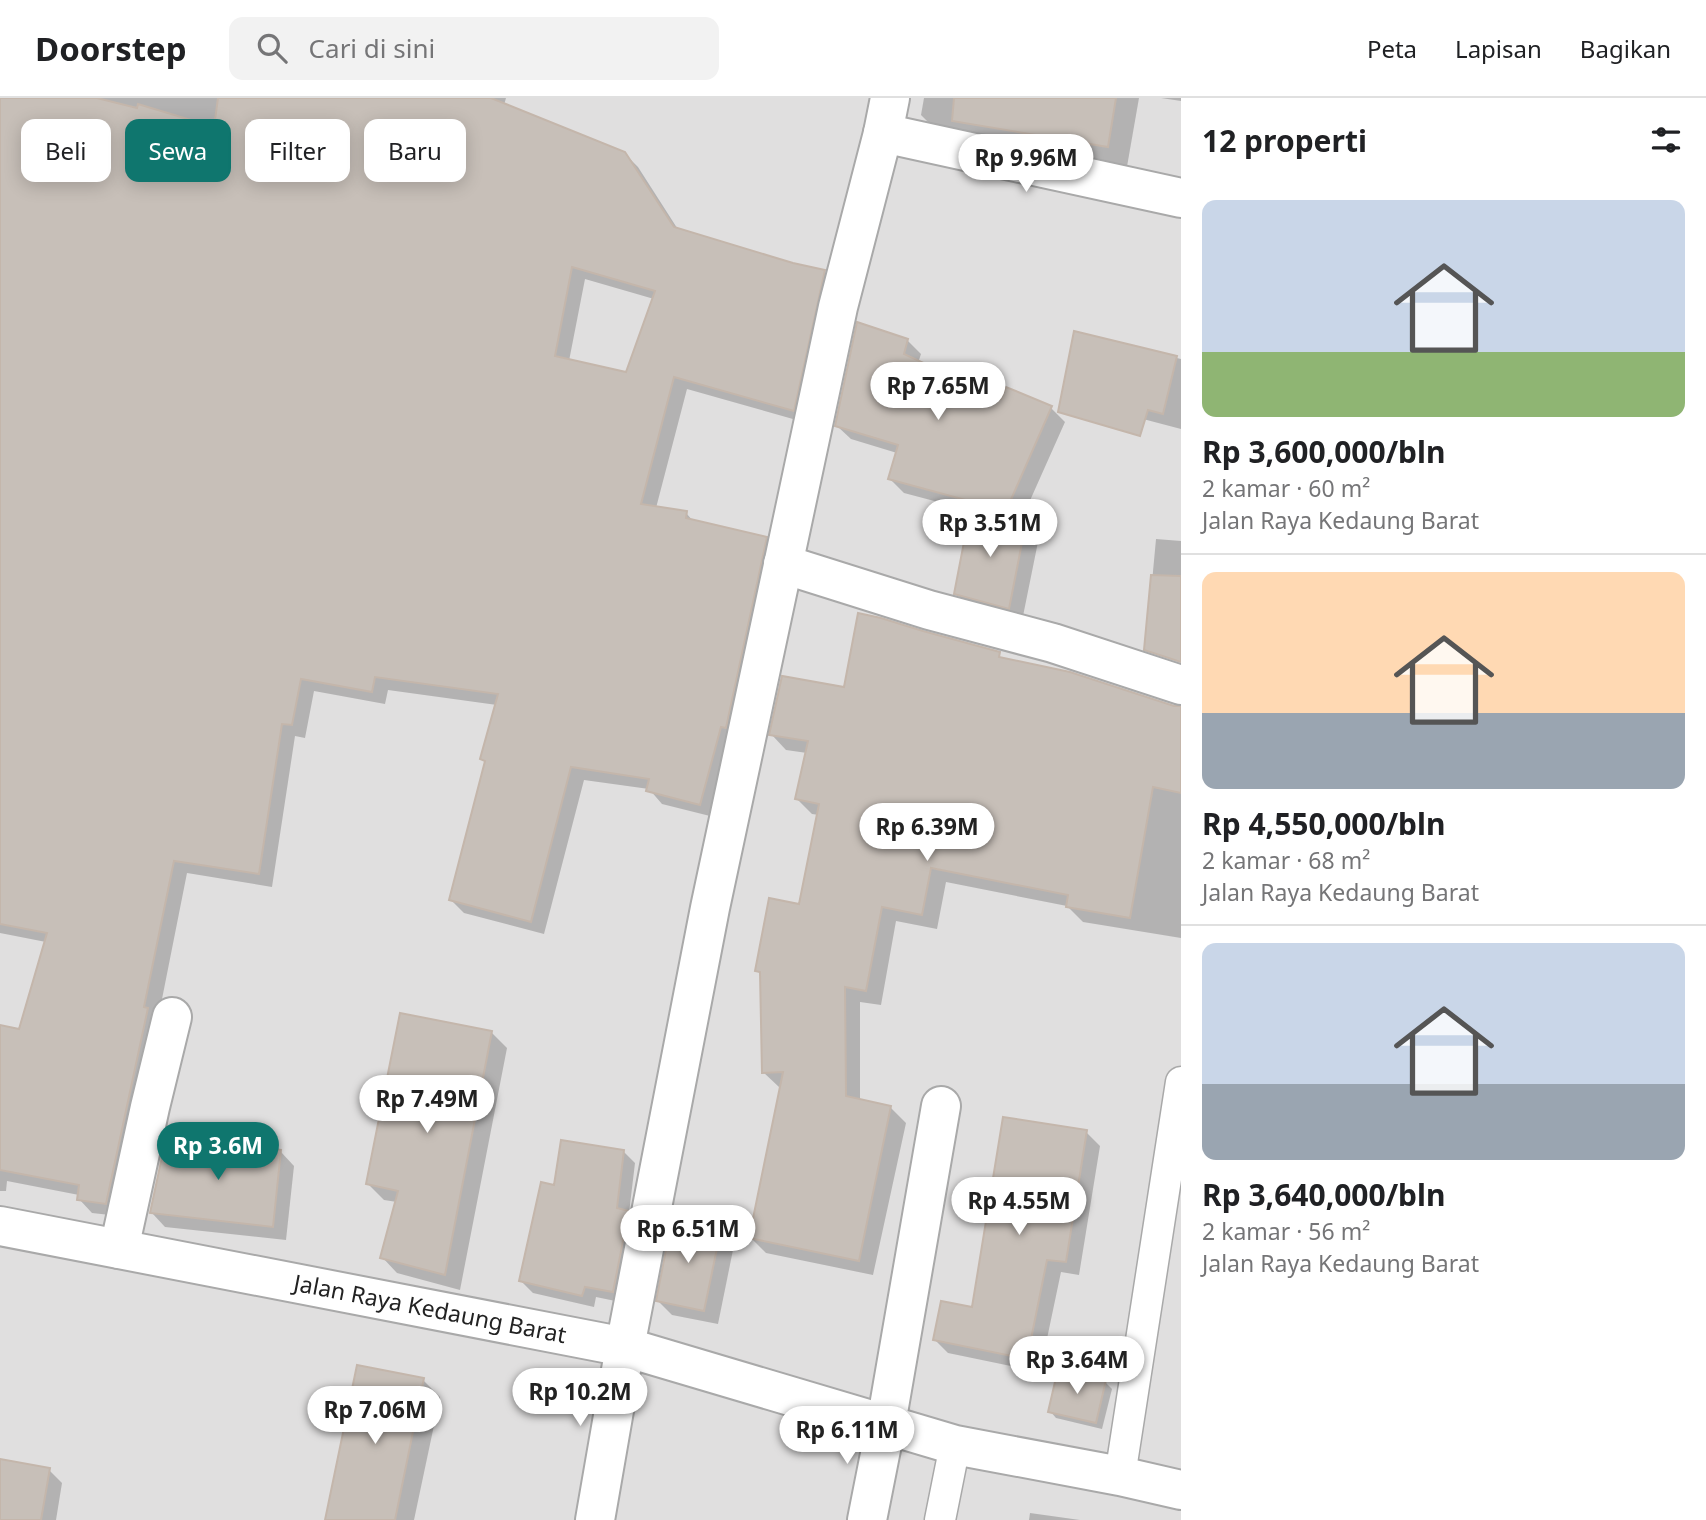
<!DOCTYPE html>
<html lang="id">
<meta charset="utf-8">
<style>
:root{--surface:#fff;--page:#f2f2f2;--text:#202124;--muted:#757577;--line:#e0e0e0;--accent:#0f766e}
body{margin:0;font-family:"Noto Sans",sans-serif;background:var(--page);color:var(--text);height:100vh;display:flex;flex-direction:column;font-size:26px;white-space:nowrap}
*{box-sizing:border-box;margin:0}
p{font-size:23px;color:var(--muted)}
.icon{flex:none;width:38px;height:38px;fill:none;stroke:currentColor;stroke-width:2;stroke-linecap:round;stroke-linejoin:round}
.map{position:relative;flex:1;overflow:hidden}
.details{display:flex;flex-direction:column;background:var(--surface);width:525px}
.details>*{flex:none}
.top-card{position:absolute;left:21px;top:21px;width:665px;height:63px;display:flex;gap:14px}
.price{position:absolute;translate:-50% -60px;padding:0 16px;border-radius:24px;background:#fff;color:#222;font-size:23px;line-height:46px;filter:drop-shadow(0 2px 4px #0008)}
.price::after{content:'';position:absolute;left:50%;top:42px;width:21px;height:16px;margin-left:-10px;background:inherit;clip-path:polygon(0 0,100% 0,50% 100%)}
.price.on{background:var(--accent);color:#fff}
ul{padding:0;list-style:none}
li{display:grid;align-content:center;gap:14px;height:371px;padding:0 21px}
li+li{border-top:2px solid var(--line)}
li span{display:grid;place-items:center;height:217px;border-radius:14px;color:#555}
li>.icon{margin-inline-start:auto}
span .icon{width:126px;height:126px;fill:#fffc;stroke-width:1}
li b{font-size:30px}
h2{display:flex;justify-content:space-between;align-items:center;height:84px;padding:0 21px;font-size:30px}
.tag{padding:0 24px;border-radius:14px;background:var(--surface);box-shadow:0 4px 18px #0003;font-size:24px;line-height:63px}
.tag.on{background:var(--accent);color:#fff}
header{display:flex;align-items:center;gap:42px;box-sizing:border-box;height:98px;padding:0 35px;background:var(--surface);border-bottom:2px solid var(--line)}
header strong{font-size:33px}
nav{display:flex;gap:38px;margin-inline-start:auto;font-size:24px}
.search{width:490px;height:63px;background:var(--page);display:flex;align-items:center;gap:18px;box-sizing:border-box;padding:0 24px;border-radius:14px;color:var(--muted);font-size:26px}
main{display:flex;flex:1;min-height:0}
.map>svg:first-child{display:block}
.residential{fill:#e0dfdf}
.shadow{fill:#0003;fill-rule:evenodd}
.building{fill:#c7bfb8;stroke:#c4b6ab;stroke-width:2;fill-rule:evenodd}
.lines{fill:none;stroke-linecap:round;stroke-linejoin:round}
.service-casing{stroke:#a9a9a9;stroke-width:33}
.minor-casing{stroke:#a9a9a9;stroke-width:42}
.tertiary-casing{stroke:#a9a9a9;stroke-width:42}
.service{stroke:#fff;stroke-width:30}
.minor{stroke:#fff;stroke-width:38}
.tertiary{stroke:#fff;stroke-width:38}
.labels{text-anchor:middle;stroke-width:5;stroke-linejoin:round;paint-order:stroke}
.street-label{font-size:23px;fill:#222;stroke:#fff}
</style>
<header>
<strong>Doorstep</strong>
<div class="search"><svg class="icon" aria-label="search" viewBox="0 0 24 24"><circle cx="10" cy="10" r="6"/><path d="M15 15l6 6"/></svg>Cari di sini</div>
<nav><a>Peta</a><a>Lapisan</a><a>Bagikan</a></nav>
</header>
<main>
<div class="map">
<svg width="1181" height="1422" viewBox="0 0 1181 1422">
<rect width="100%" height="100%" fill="#f2efe9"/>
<!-- residential -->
<rect class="residential" x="0" y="0" width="1181" height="1422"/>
<!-- shadow -->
<g class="shadow">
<path d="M0 0H506L504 7 624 55 638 69 679 133 792 167 824 174 837 187 807 325 687 291 656 410 686 415 694 424 766 440 779 454 714 719 662 706 649 691 584 682 544 836 464 815 451 802 486 665 482 661 497 607 388 592 385 606 314 593 305 640 295 638 272 789 187 775 119 1118 92 1115 79 1101V1097L7 1083 6 1093H0V929L20 933 46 844 0 835ZM585 181 654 201 627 276 569 263Z"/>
<path d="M924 0H1139L1125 80 941 37 921 17Z"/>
<path d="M1161 0H1181V3Z"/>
<path d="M907 242 921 256 918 265 1002 303 1051 310 1065 324 1020 425 1025 426 1039 439 1022 523 970 509 956 495 972 413 904 395 890 381 897 355 851 341 837 328Z"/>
<path d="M1130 249 1181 261V331L1124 316Z"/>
<path d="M1156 441 1181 443V554L1147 538Z"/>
<path d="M982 562 1181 618V840L1083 824 1067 808 946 784 937 831 896 823 881 907 860 904V1003L891 1010 906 1025 873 1177 766 1155 751 1140 782 989H779L763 974 762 877 757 873 801 808 819 717 812 716 797 701 807 655 786 652 771 636 846 591Z"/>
<path d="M491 934 507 950 460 1192 397 1175 382 1159 397 1104 384 1102 368 1086Z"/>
<path d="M1086 1034 1100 1048 1079 1177 1061 1174 1040 1274 948 1255 935 1242 974 1211Z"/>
<path d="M623 1053 635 1065 629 1115 640 1126 625 1205 596 1199 594 1209 533 1195 521 1183Z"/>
<path d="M281 1054 294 1068 286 1142 165 1129 152 1115Z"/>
<path d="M720 1133 734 1147 718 1226 672 1217 658 1203Z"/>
<path d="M423 1282 440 1299 414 1422H327Z"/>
<path d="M1105 1284 1112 1291 1102 1331 1056 1320 1050 1313Z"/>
<path d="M0 1363 49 1372 62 1385 56 1422H0Z"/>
<path d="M1030 1415 1080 1422H1029Z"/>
</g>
<!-- building -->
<g class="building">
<path d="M0 0H97L137 10 138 6 214 29 218 0H491L625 54 674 129 793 165 825 172 794 313 674 279 641 406 687 413 686 420 767 439 726 630 721 629 700 707 646 693 649 681 571 669 531 824 449 802 485 663 480 661 498 596 375 579 372 594 301 581 292 627 282 626 259 776 174 763 144 909 148 910 106 1106 77 1102 79 1087 0 1072V927L19 931 47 835 0 826ZM572 169 655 193 626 274 555 258Z"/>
<path d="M954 0H1116L1108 49 952 23Z"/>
<path d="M857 224 908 241 904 256 1001 301 1006 289 1052 308 1006 413 888 381 898 347 835 328Z"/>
<path d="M1074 233 1177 258 1163 316 1148 312 1140 338 1058 314Z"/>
<path d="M970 413 1026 424 1009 511 954 496Z"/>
<path d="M1151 477 1181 478V564L1144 552Z"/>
<path d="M858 515 881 520 923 533 1000 554 999 559 1070 574 1174 608H1181V695L1153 689 1130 820 1066 809 1068 797 931 770 922 817 882 809 866 893 845 889 846 998 891 1008 859 1163 749 1140 783 974 762 975 760 874 755 873 769 800 799 806 819 706 795 701 808 643 769 637 782 578 844 589Z"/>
<path d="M400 915 492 933 445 1177 380 1160 398 1093 366 1086Z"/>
<path d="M1003 1019 1087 1032 1066 1164 1047 1162 1027 1261 933 1242 941 1203 972 1209Z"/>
<path d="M166 1040 281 1052 273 1129 150 1115Z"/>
<path d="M561 1042 624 1052 617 1110 629 1113 613 1194 585 1189 582 1198 519 1183 541 1084 554 1087Z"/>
<path d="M672 1121 721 1131 704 1213 656 1203Z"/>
<path d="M357 1267 424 1280 395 1422H325Z"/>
<path d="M1058 1271 1106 1282 1096 1325 1048 1314Z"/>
<path d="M0 1361 50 1370 41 1422H0Z"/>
</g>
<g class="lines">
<defs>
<g id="service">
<path d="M1120 1378 1181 984"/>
<path d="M940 1422 955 1347"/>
</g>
<g id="minor">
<path d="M883 35 1181 100"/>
<path d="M783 466 929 512 1053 545 1181 587"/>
<path d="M119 1151 150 1009 172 919"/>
<path d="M595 1422 625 1249 710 810 838 209 883 35 890 0"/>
<path d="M867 1422 886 1326 941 1008"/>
</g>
<path id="tertiary" d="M0 1128 625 1249 955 1347 1120 1378 1181 1392"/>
</defs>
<!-- service casing -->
<use href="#service" class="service-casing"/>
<!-- minor casing -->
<use href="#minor" class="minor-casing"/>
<!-- tertiary casing -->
<use href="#tertiary" class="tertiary-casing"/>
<!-- service -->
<use href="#service" class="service"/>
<!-- minor -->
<use href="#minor" class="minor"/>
<!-- tertiary -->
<use href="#tertiary" class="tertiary"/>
</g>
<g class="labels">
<!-- street labels -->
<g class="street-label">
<text transform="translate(430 1211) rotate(11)" y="8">Jalan Raya Kedaung Barat</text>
</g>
</g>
</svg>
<b class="price" style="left:1026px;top:96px">Rp 9.96M</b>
<b class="price" style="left:938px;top:324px">Rp 7.65M</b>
<b class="price" style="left:990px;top:461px">Rp 3.51M</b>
<b class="price" style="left:927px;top:765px">Rp 6.39M</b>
<b class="price" style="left:427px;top:1037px">Rp 7.49M</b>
<b class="price on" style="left:218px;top:1084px">Rp 3.6M</b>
<b class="price" style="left:1019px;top:1139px">Rp 4.55M</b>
<b class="price" style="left:688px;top:1167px">Rp 6.51M</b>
<b class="price" style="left:1077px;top:1298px">Rp 3.64M</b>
<b class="price" style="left:580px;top:1330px">Rp 10.2M</b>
<b class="price" style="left:375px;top:1348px">Rp 7.06M</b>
<b class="price" style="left:847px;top:1368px">Rp 6.11M</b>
<div class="top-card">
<a class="tag">Beli</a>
<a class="tag on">Sewa</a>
<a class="tag">Filter</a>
<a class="tag">Baru</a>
</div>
</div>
<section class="details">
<h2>12 properti<svg class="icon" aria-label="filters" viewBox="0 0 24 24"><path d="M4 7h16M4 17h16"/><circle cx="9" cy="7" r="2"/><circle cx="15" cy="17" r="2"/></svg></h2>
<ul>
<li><span style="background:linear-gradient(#c9d6e8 70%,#8fb573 0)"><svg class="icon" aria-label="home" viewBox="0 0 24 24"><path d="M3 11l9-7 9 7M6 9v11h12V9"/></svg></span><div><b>Rp 3,600,000/bln</b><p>2 kamar · 60 m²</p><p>Jalan Raya Kedaung Barat</p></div></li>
<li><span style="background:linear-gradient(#ffd9b3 65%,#9aa5b1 0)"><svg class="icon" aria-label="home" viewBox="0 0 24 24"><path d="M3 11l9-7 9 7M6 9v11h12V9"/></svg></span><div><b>Rp 4,550,000/bln</b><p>2 kamar · 68 m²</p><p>Jalan Raya Kedaung Barat</p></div></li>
<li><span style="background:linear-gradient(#c9d6e8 65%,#9aa5b1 0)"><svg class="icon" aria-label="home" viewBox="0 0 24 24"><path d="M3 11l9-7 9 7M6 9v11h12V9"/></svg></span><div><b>Rp 3,640,000/bln</b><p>2 kamar · 56 m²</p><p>Jalan Raya Kedaung Barat</p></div></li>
</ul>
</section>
</main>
